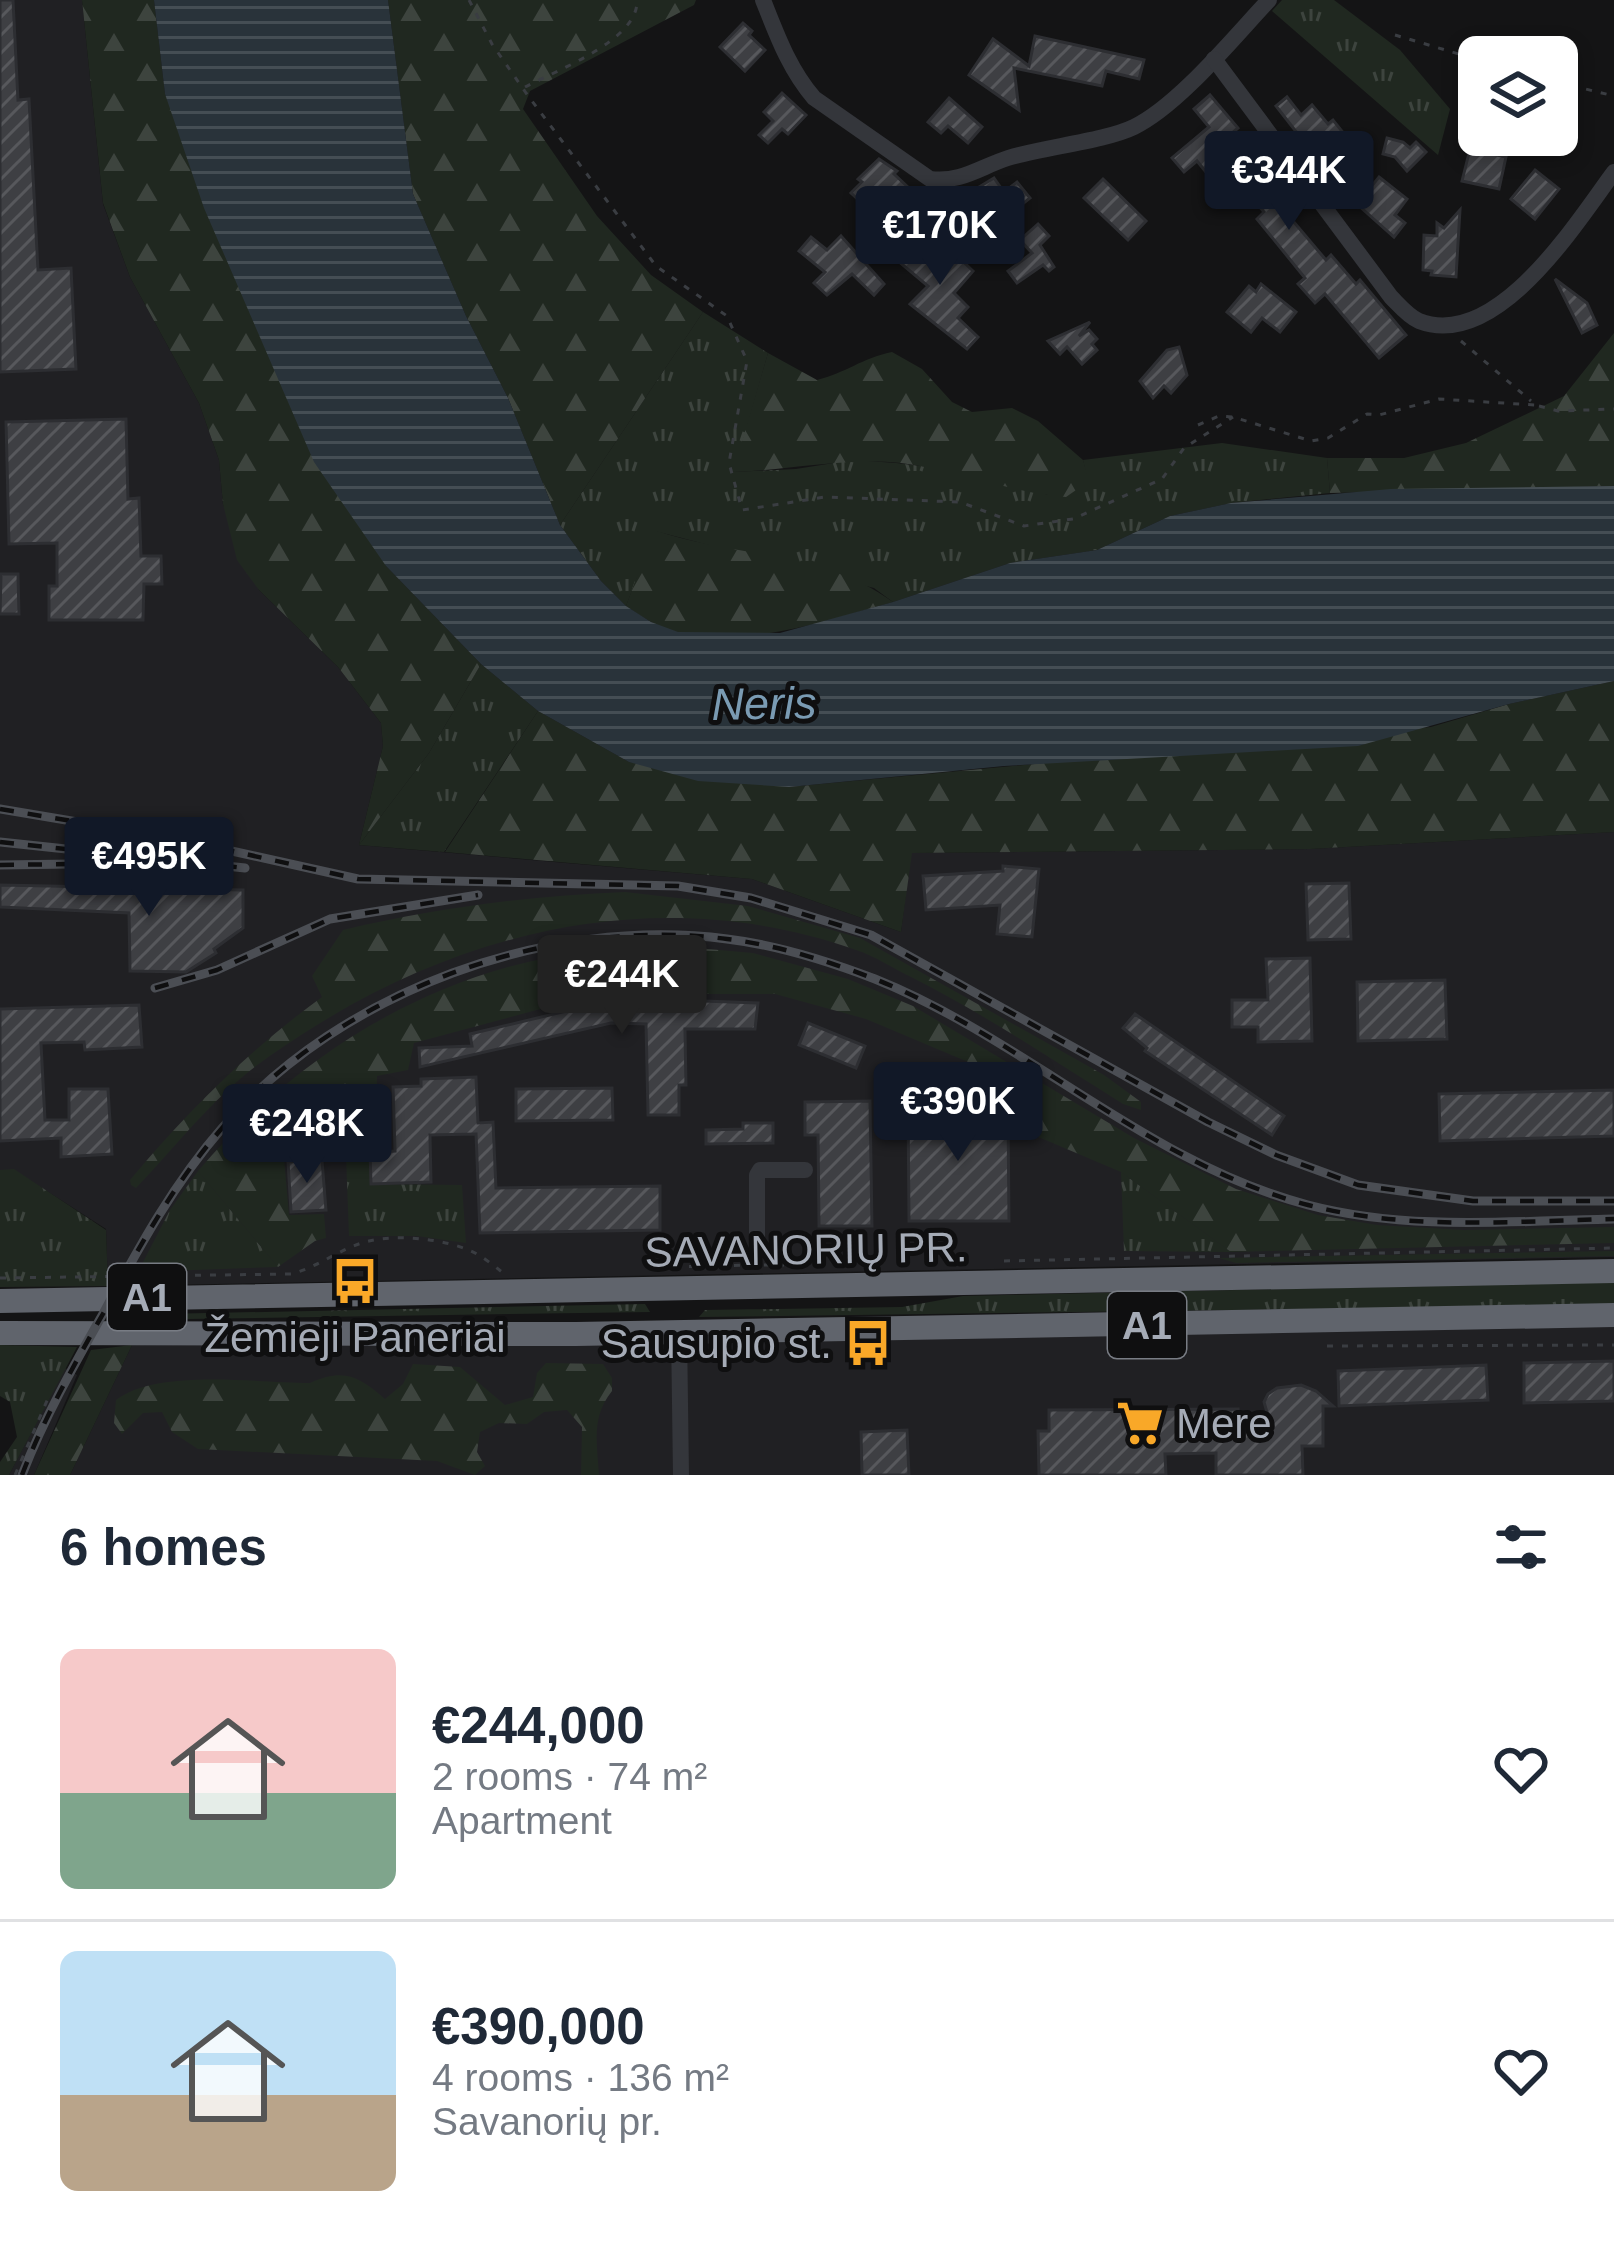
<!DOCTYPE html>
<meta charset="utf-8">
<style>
:root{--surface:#fff;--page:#f2f2f3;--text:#1f2937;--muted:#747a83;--line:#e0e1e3;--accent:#111827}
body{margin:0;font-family:Arial,sans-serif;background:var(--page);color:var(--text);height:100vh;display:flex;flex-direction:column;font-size:45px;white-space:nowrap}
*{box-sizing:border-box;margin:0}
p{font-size:39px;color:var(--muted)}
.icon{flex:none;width:66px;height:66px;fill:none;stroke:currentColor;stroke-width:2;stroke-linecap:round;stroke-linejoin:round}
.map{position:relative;height:1475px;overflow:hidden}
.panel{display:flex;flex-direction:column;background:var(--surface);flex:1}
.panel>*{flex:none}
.buttons{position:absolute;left:1458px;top:36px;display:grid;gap:24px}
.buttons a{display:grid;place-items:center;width:120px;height:120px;border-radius:18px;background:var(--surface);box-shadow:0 6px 18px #0003;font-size:60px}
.price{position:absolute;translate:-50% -102px;padding:0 27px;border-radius:12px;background:var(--accent);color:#fff;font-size:39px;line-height:78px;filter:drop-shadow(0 3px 6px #0008)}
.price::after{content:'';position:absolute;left:50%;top:72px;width:36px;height:27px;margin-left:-18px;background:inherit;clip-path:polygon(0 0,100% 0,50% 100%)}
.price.current{background:#222;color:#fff}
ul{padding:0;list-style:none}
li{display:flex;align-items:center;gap:36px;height:300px;padding:0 60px}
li+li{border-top:3px solid var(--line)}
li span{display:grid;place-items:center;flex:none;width:336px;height:240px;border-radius:18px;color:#555}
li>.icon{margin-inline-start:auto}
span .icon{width:144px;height:144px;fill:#fffc;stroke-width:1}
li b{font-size:51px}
h2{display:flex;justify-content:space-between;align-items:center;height:144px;padding:0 60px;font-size:51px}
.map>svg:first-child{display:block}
.built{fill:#202023}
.grass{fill:url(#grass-tufts)}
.forest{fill:url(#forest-firs)}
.water{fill:url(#water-rules)}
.building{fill:url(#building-hatch);stroke:#2d2e32;stroke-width:3}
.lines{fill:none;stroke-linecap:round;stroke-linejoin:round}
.path{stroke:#3a3d42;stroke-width:3;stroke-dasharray:6 9;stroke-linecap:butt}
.minor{stroke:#34363b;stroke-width:16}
.highway{stroke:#60646c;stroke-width:24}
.rail-casing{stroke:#4b4e54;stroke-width:9}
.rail{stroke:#0f0f10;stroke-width:4.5;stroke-dasharray:14;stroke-linecap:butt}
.labels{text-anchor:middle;stroke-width:10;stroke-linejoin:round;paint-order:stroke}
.shield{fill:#0f0f10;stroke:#787c84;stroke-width:3}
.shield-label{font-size:39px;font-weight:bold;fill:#a5abb6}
.street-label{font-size:42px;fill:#a5abb6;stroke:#0f0f10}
.poi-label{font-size:42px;fill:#a5abb6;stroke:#0f0f10}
.water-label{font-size:45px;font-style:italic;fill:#7a9bb3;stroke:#0f0f10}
</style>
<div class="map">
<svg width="1614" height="1475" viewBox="0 0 1614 1475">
<defs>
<pattern id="grass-tufts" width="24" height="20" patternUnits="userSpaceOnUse" patternTransform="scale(3)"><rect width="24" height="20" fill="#202820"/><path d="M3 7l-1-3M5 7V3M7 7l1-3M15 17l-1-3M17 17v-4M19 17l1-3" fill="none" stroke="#3d443e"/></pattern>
<pattern id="forest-firs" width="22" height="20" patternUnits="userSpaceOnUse" patternTransform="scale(3)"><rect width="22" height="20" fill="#202820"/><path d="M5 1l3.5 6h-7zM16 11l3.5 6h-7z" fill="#3d443e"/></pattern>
<pattern id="water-rules" width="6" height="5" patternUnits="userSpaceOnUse" patternTransform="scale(3)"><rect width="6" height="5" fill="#29333a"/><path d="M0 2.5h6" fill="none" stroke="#454e54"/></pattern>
<pattern id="building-hatch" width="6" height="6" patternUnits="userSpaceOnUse" patternTransform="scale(3)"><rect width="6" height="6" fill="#3e3f43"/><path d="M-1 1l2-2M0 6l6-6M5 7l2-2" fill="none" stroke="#57585c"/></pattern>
</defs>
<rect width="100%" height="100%" fill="#141415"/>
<!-- built -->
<g class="built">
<path d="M0 0H82L103 204 130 277 199 403 219 460 223 504 259 590 338 667 381 723 383 746 359 845 752 879 901 932 911 853 1310 849 1614 832V1257L108 1286 106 1229 14 1170H0Z"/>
<path d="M1614 1324V1475H70L132 1345Z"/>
<path d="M65 1368 77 1375 34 1475H9Z"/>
</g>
<!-- grass -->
<g class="grass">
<path d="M1282 0H1334L1400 50 1450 109 1438 155 1272 11Z"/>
<path d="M703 312 768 353 734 472 796 469 853 460 896 463 954 470 1048 495 1088 481 1083 460 1222 443 1327 458 1330 493 1231 503 1170 516 1097 550 1010 563 893 602 874 588 655 531 626 606 601 581 560 525Z"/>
<path d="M481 664 538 711 444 852 359 845 429 753Z"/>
<path d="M352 1151 370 1152 371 1184 462 1185 466 1243 417 1236H349L346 1156Z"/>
<path d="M14 1169 106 1230 108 1286 0 1287V1170Z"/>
<path d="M198 1171 278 1267 138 1272 170 1210Z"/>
<path d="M1121 1172 1231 1252 1124 1251Z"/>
<path d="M1614 1251V1256L1236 1263 1219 1258Z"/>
<path d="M1614 1282V1305L699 1317 705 1310 902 1307 963 1296Z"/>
<path d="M645 1304 650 1312 114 1320 116 1315Z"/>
<path d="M0 1345 77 1347 9 1475H0V1462L17 1437 10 1402 0 1396Z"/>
</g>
<!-- forest -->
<g class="forest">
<path d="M82 0H154L165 94 386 566 481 664 429 753 359 845 383 746 381 723 338 667 259 590 237 560 223 504 219 460 199 403 130 277 103 203Z"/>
<path d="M388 0H696L694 5 530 91 523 109 597 216 651 275 703 312 560 525 508 398 466 316 413 194Z"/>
<path d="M1614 333V486L1330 493 1327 458H1404L1466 443 1564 396Z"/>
<path d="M892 352 922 369 952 402 972 412 1012 408 1038 421 1083 460 1089 481 1066 497C1011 493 958 470 901 463 845 457 790 470 733 472L768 353 817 380C846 373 862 358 892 352Z"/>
<path d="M654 530C732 557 824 551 893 602 825 621 749 648 677 632 658 628 641 616 626 606Z"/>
<path d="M1614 681V832L1310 849 912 853 901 932 752 879 445 852 538 711 629 762 789 787 1431 727 1509 704Z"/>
<path d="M625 892 748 906 860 938 1104 1075 1141 1102V1110L1123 1104C1054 1061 986 1015 913 978 894 969 875 956 856 950 671 885 480 924 317 1025 287 1044 255 1064 229 1089 196 1119 167 1156 136 1188L131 1185 130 1180C188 1111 249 1050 322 997L312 976 343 930C437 908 528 896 625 892Z"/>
<path d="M663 945 753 953 848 979 913 1006 1134 1138 1236 1189 1318 1215 1377 1225 1464 1230 1614 1227V1243L1231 1252 1121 1172 1015 1127 1006 1078 866 1019 775 994H596L414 1043 408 1070 377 1076 376 1137 329 1138 283 1147 289 1215 324 1214 326 1238 315 1241 278 1267 198 1171C280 1075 386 1001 508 967 558 953 611 949 663 945Z"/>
<path d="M132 1345 70 1475H34L91 1350Z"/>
<path d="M546 1363 603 1364 612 1378V1391C591 1417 597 1443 599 1475H581L582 1427 567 1410 544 1412 527 1424 499 1423 480 1432 477 1452 485 1466 475 1475 437 1461 198 1449 172 1432 162 1412 143 1413 122 1434 114 1423 116 1400C158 1368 257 1383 310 1383 344 1368 358 1376 385 1399L403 1384 413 1364 460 1367 505 1405 533 1397 537 1373Z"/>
</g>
<!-- water -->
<path class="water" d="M154 0H388L413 194 466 316 508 398 560 525 601 581 626 606 651 622 678 632 780 633 893 602 1010 563 1097 550 1170 516 1231 503 1391 489 1614 486V681L1509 704 1358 746 1004 766 789 787 698 781 629 762 538 711 481 664 386 566 314 462 204 208 165 94Z"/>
<!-- building -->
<g class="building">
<path d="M0 0H13L18 100 29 99 38 270 71 268 76 369 0 372Z"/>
<path d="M743 23 752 31 749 35 765 50 745 71 720 47Z"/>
<path d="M1035 36 1144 60 1139 79 1106 71 1102 86 1014 68 1019 110 969 75 993 39 1029 66Z"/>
<path d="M782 93 806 115 788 134 782 129 768 143 759 135 773 121 764 112Z"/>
<path d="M1210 95 1238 128 1223 141 1246 170 1249 168 1267 191 1273 186 1288 203 1282 208 1326 260 1331 255 1356 284 1360 280 1406 335 1379 358 1325 294 1315 303 1298 284 1305 278 1257 219 1264 212 1246 191 1239 196 1230 186 1222 192 1197 161 1184 172 1172 158 1209 127 1194 109Z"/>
<path d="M1287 97 1301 115 1312 105 1328 124 1333 120 1345 135 1335 143 1346 151 1344 157 1329 170 1318 156 1323 151 1308 133 1301 138 1276 106Z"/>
<path d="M949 98 982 127 968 143 948 126 941 133 928 122Z"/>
<path d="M1387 138 1403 142 1410 148 1416 142 1426 152 1407 171 1395 157 1383 154Z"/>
<path d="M1470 149 1506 157 1499 189 1462 181Z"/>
<path d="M879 159 897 171 894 174 910 189 901 198 910 207 890 229 851 193 862 182 858 179Z"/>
<path d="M1535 170 1559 189 1535 219 1511 199Z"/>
<path d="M1379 177 1407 199 1395 215 1405 223 1394 237 1357 204Z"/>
<path d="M994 178 1004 192 1017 182 1030 198 991 229 976 208 960 218 951 204Z"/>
<path d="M1103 179 1146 221 1128 240 1084 198Z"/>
<path d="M1460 210 1456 277 1431 275 1432 271 1423 270 1424 235 1437 236V223L1444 228Z"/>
<path d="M1038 224 1049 236 1040 245 1054 267 1049 271 1043 265 1017 283 1008 271 1032 253 1020 240Z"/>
<path d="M919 235 948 260 954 253 973 271 954 293 968 307 958 318 978 337 967 349 910 304 928 286 897 260Z"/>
<path d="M841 236 884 284 874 295 852 274 827 295 814 283 825 272 799 251 811 237 827 250Z"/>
<path d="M1555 279 1587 303 1597 325 1582 333Z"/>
<path d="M1261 284 1296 312 1280 332 1262 318 1251 332 1227 312 1249 286 1256 292Z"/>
<path d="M1090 322 1079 336 1089 330 1097 339 1092 344 1097 350 1082 364 1067 347 1060 354 1048 341Z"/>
<path d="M1179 347 1187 375 1171 393 1164 386 1153 398 1140 381 1167 350Z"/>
<path d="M126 419 128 499 139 498 141 556H161L162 584H144L143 620H49V586H57V543L9 544 6 422Z"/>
<path d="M1 574H18L19 614H0Z"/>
<path d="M1003 866 1039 869 1032 937 997 934 1000 905 926 910 923 876 1003 871Z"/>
<path d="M1349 883 1351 939 1308 940 1306 884Z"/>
<path d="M0 885 243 890V928L214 949 216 953 186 972 130 971 129 913 0 907Z"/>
<path d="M1310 958 1312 1041 1258 1042V1027H1232V1000H1268L1266 959Z"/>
<path d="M1445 980 1447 1039 1358 1041 1357 982Z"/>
<path d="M621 998 758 1003 755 1029H685L686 1085H679V1115H648L646 1024 611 1023 420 1067 419 1048 472 1046 470 1034Z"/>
<path d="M139 1005 142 1047 85 1050 84 1042 41 1043 45 1120H69V1089H108L112 1154 61 1157V1138L0 1141V1009Z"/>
<path d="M1135 1014 1284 1116 1272 1135 1145 1051 1147 1048 1123 1028Z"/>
<path d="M808 1023 865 1046 856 1068 799 1045Z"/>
<path d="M476 1077 478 1123 493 1122 496 1188 660 1186V1230L480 1233 476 1134 430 1135 431 1182 371 1184 370 1152 395 1151 393 1087 421 1086V1079Z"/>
<path d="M612 1088 613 1120 516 1121V1089Z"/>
<path d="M1614 1090V1136L1440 1141 1439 1094Z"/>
<path d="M870 1101 872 1226H819L818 1135H805V1102Z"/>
<path d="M908 1107H1008L1009 1221H909Z"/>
<path d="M743 1123H773V1143L706 1144V1130L743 1129Z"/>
<path d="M322 1160 326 1210 291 1212 288 1162Z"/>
<path d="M1614 1361V1401L1524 1403V1363Z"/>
<path d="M1486 1365 1488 1400 1339 1406 1338 1371Z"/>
<path d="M1301 1385 1316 1391 1333 1406H1323V1446H1302L1303 1475H1216V1453L1165 1454 1166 1475H1039L1038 1431H1049V1410L1238 1409V1416H1268L1264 1402 1268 1394 1277 1388Z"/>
<path d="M907 1430 909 1475H862L861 1432Z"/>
</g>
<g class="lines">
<!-- path -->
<g class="path">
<path d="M469 0 492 44 526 93 656 266 727 316 747 361 729 463 742 510 825 497 960 502 1024 526 1073 519 1162 479 1184 448 1233 417"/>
<path d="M1395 35 1479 60"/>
<path d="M1557 82 1614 96"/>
<path d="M525 87C557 70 639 40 637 0"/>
<path d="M1461 341 1531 401"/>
<path d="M1539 406 1558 411 1614 409"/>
<path d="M1198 425 1219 416 1233 417 1311 441 1328 438 1367 414 1379 415 1439 399 1535 405"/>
<path d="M1004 1261 1614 1248"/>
<path d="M764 1265H784"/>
<path d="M674 1267 748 1265"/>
<path d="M0 1278 291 1274C319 1267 342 1247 369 1241 398 1234 444 1239 471 1251 482 1256 493 1265 502 1272"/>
<path d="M1327 1346 1614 1345"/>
<path d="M15 1475 49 1396"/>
</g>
<!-- minor -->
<g class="minor">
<path d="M763 0C777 35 789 69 814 98L930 179C961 183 980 167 1008 158 1044 147 1105 141 1134 127 1179 105 1234 37 1269 0"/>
<path d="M1214 59 1391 297C1399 305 1408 316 1419 321 1497 351 1576 223 1614 172"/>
<path d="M757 1250V1175L760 1170H805"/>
<path d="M679 1331 681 1475"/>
</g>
<!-- highway -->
<g class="highway">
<path d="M0 1301 1614 1271"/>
<path d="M0 1333 576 1334 1614 1315"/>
</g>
<defs>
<g id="rail">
<path d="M0 809 173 838 358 879 678 886 751 898 871 935 1208 1122 1276 1155 1358 1185 1473 1201H1614"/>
<path d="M0 842 245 868"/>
<path d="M0 865 72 864"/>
<path d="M155 988 217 970 330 919 478 895"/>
<path d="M22 1475C44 1418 74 1365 104 1312 139 1247 174 1183 223 1127 342 990 548 916 727 939 777 945 828 961 875 979 1027 1040 1147 1163 1308 1205 1407 1231 1513 1221 1614 1219"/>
</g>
</defs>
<!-- rail casing -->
<use href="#rail" class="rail-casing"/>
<!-- rail -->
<use href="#rail" class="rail"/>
</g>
<!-- icons -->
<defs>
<symbol id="bus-bare" viewBox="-9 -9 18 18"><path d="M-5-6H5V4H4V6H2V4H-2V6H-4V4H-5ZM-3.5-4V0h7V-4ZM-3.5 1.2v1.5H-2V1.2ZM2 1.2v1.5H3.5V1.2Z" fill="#f9a828" stroke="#0f0f10" stroke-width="2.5" paint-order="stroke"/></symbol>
<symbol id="supermarket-bare" viewBox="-9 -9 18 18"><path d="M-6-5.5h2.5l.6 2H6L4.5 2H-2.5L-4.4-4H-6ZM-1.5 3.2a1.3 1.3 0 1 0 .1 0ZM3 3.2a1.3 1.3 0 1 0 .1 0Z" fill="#f9a828" stroke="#0f0f10" stroke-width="2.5" paint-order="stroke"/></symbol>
</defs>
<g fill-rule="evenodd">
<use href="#bus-bare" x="322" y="1248" width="66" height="66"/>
<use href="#bus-bare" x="835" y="1310" width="66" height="66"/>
<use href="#supermarket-bare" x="1107" y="1390" width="66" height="66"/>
</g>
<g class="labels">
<!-- shield labels -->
<g class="shield">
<rect x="108" y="1264" width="78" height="66" rx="9"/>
<rect x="1108" y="1292" width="78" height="66" rx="9"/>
</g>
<g class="shield-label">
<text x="147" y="1311">A1</text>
<text x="1147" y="1339">A1</text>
</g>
<!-- street labels -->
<g class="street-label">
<text transform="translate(806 1249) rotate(-1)" y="15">SAVANORIŲ PR.</text>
</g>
<!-- poi labels -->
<g class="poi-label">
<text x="355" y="1352">Žemieji Paneriai</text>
<text x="832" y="1358" text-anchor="end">Sausupio st.</text>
<text x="1176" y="1438" text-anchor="start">Mere</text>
</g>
<!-- water labels -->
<g class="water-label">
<text transform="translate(764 703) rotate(-1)" y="16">Neris</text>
</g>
</g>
</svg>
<div class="buttons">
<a><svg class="icon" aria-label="layers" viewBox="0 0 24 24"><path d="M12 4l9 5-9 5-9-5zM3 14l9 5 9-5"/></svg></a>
</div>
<b class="price" style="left:1289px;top:233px">€344K</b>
<b class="price" style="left:940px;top:288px">€170K</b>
<b class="price" style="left:149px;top:919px">€495K</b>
<b class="price current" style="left:622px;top:1037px">€244K</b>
<b class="price" style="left:958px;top:1164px">€390K</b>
<b class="price" style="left:307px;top:1186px">€248K</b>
</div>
<section class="panel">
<h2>6 homes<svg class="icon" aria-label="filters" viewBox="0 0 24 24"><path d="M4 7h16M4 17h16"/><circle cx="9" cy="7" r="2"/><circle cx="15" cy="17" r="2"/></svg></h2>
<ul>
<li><span style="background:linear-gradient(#f6c9c9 60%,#7fa58c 0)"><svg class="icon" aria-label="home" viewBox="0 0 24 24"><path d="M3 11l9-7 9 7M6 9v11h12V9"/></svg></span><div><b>€244,000</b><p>2 rooms · 74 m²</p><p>Apartment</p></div><svg class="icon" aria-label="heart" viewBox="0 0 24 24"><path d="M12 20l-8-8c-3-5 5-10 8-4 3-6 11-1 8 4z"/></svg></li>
<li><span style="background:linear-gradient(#bfe0f5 60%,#b9a48a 0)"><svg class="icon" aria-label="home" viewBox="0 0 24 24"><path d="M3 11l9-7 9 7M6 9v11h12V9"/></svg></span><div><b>€390,000</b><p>4 rooms · 136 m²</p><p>Savanorių pr.</p></div><svg class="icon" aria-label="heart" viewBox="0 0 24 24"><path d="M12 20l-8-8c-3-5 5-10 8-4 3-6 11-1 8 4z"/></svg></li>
</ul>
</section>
